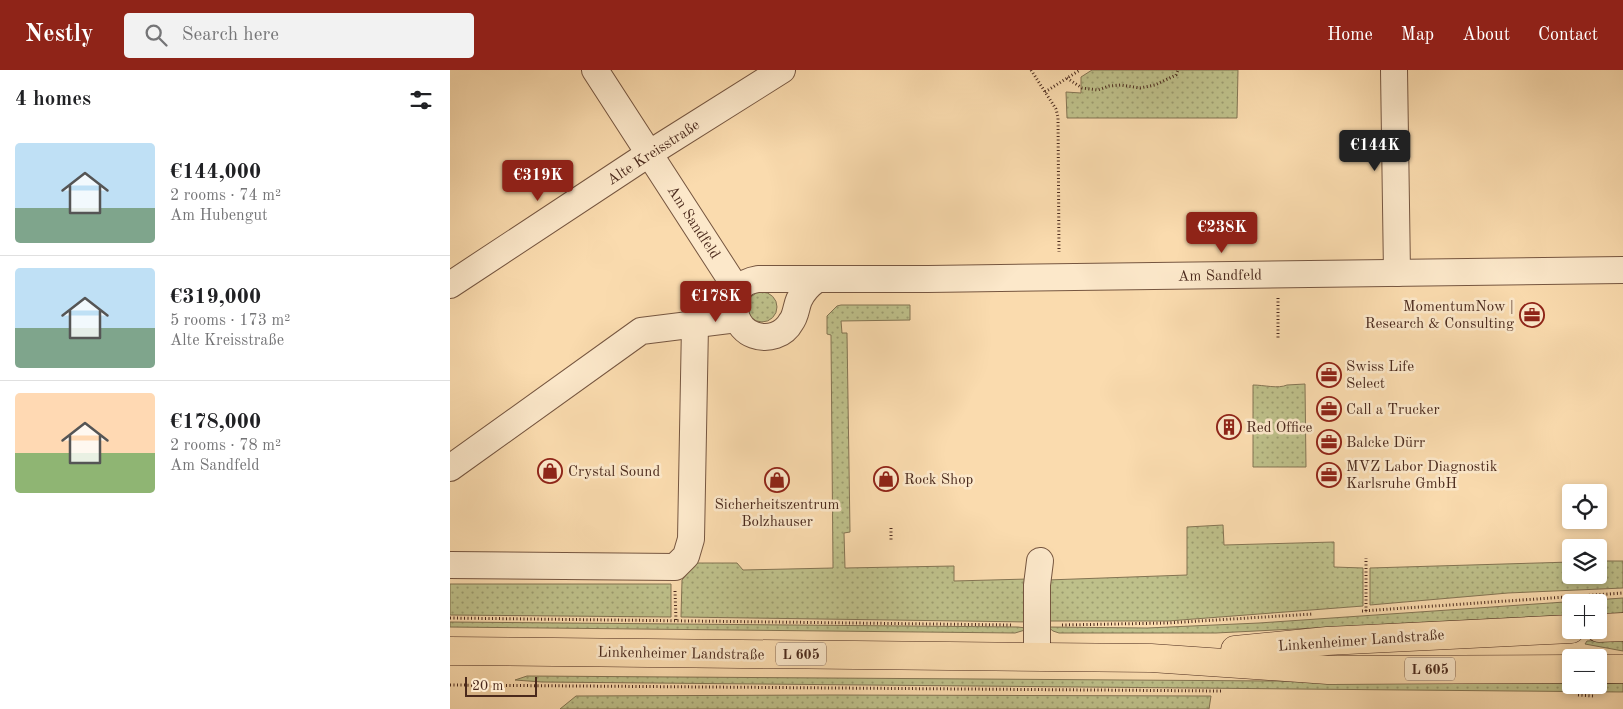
<!DOCTYPE html>
<meta charset="utf-8">
<style>
:root{--surface:#fff;--page:#f2f2f2;--text:#202124;--muted:#757577;--line:#e0e0e0;--accent:#8f2418}
body{margin:0;font-family:"Old Standard TT",serif;background:var(--page);color:var(--text);height:100vh;display:flex;flex-direction:column;font-size:19px;white-space:nowrap}
*{box-sizing:border-box;margin:0}
p{font-size:16px;color:var(--muted)}
.icon{flex:none;width:28px;height:28px;fill:none;stroke:currentColor;stroke-width:2;stroke-linecap:round;stroke-linejoin:round}
.map{position:relative;flex:1;overflow:hidden}
.drawer{display:flex;flex-direction:column;background:var(--surface);width:450px}
.drawer>*{flex:none}
.buttons{position:absolute;left:1112px;top:414px;display:grid;gap:10px}
.buttons a{display:grid;place-items:center;width:45px;height:45px;border-radius:5px;background:var(--surface);box-shadow:0 2px 8px #0003;font-size:25px}
.scale{position:absolute;left:15px;bottom:12px;width:72px;box-sizing:border-box;padding-left:5px;border:2px solid #4a291c;border-top:0;font-size:14px;line-height:18px;white-space:nowrap;color:#4a291c;-webkit-text-stroke:4px #fce8ca;paint-order:stroke}
.price{position:absolute;translate:-50% -42px;padding:0 11px;border-radius:5px;background:var(--accent);color:#fff;font-size:16px;line-height:32px;filter:drop-shadow(0 1px 2px #0008)}
.price::after{content:'';position:absolute;left:50%;top:30px;width:15px;height:11px;margin-left:-8px;background:inherit;clip-path:polygon(0 0,100% 0,50% 100%)}
.price.on{background:#222;color:#fff}
ul{padding:0;list-style:none}
li{display:flex;align-items:center;gap:15px;height:125px;padding:0 15px}
li+li{border-top:1px solid var(--line)}
li span{display:grid;place-items:center;flex:none;width:140px;height:100px;border-radius:5px;color:#555}
li>.icon{margin-inline-start:auto}
span .icon{width:60px;height:60px;fill:#fffc;stroke-width:1}
li b{font-size:21px}
h2{display:flex;justify-content:space-between;align-items:center;height:60px;padding:0 15px;font-size:21px}
header{display:flex;align-items:center;gap:30px;box-sizing:border-box;height:70px;padding:0 25px;background:var(--accent);color:#fff}
header strong{font-size:24px}
nav{display:flex;gap:28px;margin-inline-start:auto;font-size:18px}
.search{width:350px;height:45px;background:var(--page);display:flex;align-items:center;gap:12px;box-sizing:border-box;padding:0 18px;border-radius:5px;color:var(--muted);font-size:19px}
main{display:flex;flex:1;min-height:0}
.map>svg:first-child{display:block}
.green{fill:url(#green-dots);stroke:#847453}
.lines{fill:none;stroke-linecap:round;stroke-linejoin:round}
.minor-casing{stroke:#765640;stroke-width:28}
.major-casing{stroke:#4a291c;stroke-width:29}
.path{stroke:#4a291c;stroke-width:3;stroke-dasharray:1 2.5;stroke-linecap:butt}
.minor{stroke:#fce8ca;stroke-width:26}
.major{stroke:#fadbae;stroke-width:28}
.labels{text-anchor:middle;stroke-width:5;stroke-linejoin:round;paint-order:stroke}
.shield{fill:#fce8ca;stroke:#7f6250;stroke-width:1}
.shield-label{font-size:14px;font-weight:bold;fill:#4a291c}
.street-label{font-size:15px;fill:#4a291c;stroke:#fce8ca}
.poi-label{font-size:15px;fill:#4a291c;stroke:#fce8ca;text-anchor:start}
</style>
<header>
<strong>Nestly</strong>
<div class="search"><svg class="icon" aria-label="search" viewBox="0 0 24 24"><circle cx="10" cy="10" r="6"/><path d="M15 15l6 6"/></svg>Search here</div>
<nav><a>Home</a><a>Map</a><a>About</a><a>Contact</a></nav>
</header>
<main>
<section class="drawer">
<h2>4 homes<svg class="icon" aria-label="filters" viewBox="0 0 24 24"><path d="M4 7h16M4 17h16"/><circle cx="9" cy="7" r="2"/><circle cx="15" cy="17" r="2"/></svg></h2>
<ul>
<li><span style="background:linear-gradient(#bfe0f5 65%,#7fa58c 0)"><svg class="icon" aria-label="home" viewBox="0 0 24 24"><path d="M3 11l9-7 9 7M6 9v11h12V9"/></svg></span><div><b>€144,000</b><p>2 rooms · 74 m²</p><p>Am Hubengut</p></div></li>
<li><span style="background:linear-gradient(#bfe0f5 60%,#7fa58c 0)"><svg class="icon" aria-label="home" viewBox="0 0 24 24"><path d="M3 11l9-7 9 7M6 9v11h12V9"/></svg></span><div><b>€319,000</b><p>5 rooms · 173 m²</p><p>Alte Kreisstraße</p></div></li>
<li><span style="background:linear-gradient(#ffd9b3 60%,#8fb573 0)"><svg class="icon" aria-label="home" viewBox="0 0 24 24"><path d="M3 11l9-7 9 7M6 9v11h12V9"/></svg></span><div><b>€178,000</b><p>2 rooms · 78 m²</p><p>Am Sandfeld</p></div></li>
</ul>
</section>
<div class="map">
<svg width="1173" height="639" viewBox="0 0 1173 639">
<defs>
<pattern id="green-dots" width="8" height="8" patternUnits="userSpaceOnUse" patternTransform="scale(1.25)"><rect width="8" height="8" fill="#bec08a"/><path d="M2 2h.1M6 6h.1" fill="none" stroke="#9c9c70" stroke-width="1.8" stroke-linecap="round"/></pattern>
</defs>
<rect width="100%" height="100%" fill="#fadbae"/>
<filter id="stains"><feTurbulence type="fractalNoise" baseFrequency=".004" numOctaves="4"/><feColorMatrix values="0 0 0 0 .2 0 0 0 0 .09 0 0 0 0 .02 0 0 0 .5 -.17"/></filter>
<radialGradient id="worn" r=".72"><stop offset=".6" stop-color="#630" stop-opacity="0"/><stop offset="1" stop-color="#630" stop-opacity=".3"/></radialGradient>
<!-- green -->
<g class="green">
<path d="M642 0H788L787 48H617L616 22 631 23V7Z"/>
<circle cx="312" cy="237" r="15"/>
<path d="M391 235H460V250L391 251 392 263H397L400 462 394 463 395 498 504 496V511L578 509 579 552 231 547 232 510 246 493H287L293 500 383 498 381 265 377 264V246L387 236Z"/>
<path d="M837 315 855 314 856 397H803V315C814 315 828 319 837 315Z"/>
<path d="M773 455 774 475 884 472V497L913 498V536L718 551H597V510L737 505V457Z"/>
<path d="M1149 491H1173V518L1058 523 920 535V498L1121 492V505H1149Z"/>
<path d="M0 514H221V547L0 545Z"/>
<path d="M1173 528V543L1149 544V532H1121V545L766 563H609L603 561 598 557 697 558 809 553Z"/>
<path d="M0 552 568 557 576 558 575 560 565 563 0 557Z"/>
<path d="M1173 569V581L1135 574 1137 571Z"/>
<path d="M77 606 1121 613V615L1173 613V622L92 612 65 610Z"/>
<path d="M380 625 761 626 759 639H110L126 626Z"/>
</g>
<g class="lines">
<defs>
<g id="minor">
<path d="M145 0 288 221"/>
<path d="M944 0 947 203"/>
<path d="M366 210C359 215 353 221 349 230 346 237 346 246 341 252 334 265 318 270 304 265 286 259 277 232 291 217 295 212 302 210 308 209H478L1173 200"/>
<path d="M0 215 200 83 332 0"/>
<path d="M0 398 191 261 287 249"/>
<path d="M0 495 225 497 236 486 241 469 245 255"/>
<path d="M587 587V515L590 491"/>
</g>
<g id="major">
<path d="M1149 558 1173 557"/>
<path d="M785 580 877 571 1121 559"/>
<path d="M0 581 701 588 878 600 1121 599"/>
<path d="M1149 599H1173"/>
</g>
</defs>
<!-- minor casing -->
<use href="#minor" class="minor-casing"/>
<!-- major casing -->
<use href="#major" class="major-casing"/>
<!-- path -->
<g class="path">
<path d="M581 0 606 39 608 47 609 182"/>
<path d="M617 8 632 18 648 20 659 16 671 15 690 18 705 15 726 5 728 0"/>
<path d="M595 22 630 0"/>
<path d="M828 228V270"/>
<path d="M441 458V470"/>
<path d="M225 521 226 550"/>
<path d="M912 541 1173 523"/>
<path d="M916 541V488"/>
<path d="M0 548 563 555"/>
<path d="M612 555 717 553 863 544"/>
<path d="M0 615 772 621"/>
<path d="M1128 625 1144 626"/>
</g>
<!-- minor -->
<use href="#minor" class="minor"/>
<!-- major -->
<use href="#major" class="major"/>
</g>
<!-- icons -->
<defs>
<symbol id="office-ring" viewBox="-11 -11 22 22"><circle r="9.5" fill="#fce8ca" stroke="#8f2418" stroke-width="1.5"/><path d="M-6-3h4V-5.5h4V-3h4V5H-6ZM-1-4.5V-3h2v-1.5ZM-6 0V1H6V0Z" fill="#8f2418"/></symbol>
<symbol id="building-ring" viewBox="-11 -11 22 22"><circle r="9.5" fill="#fce8ca" stroke="#8f2418" stroke-width="1.5"/><path d="M-4-6H4V6H1V3H-1V6H-4ZM-2.5-4.3h1.7v1.8h-1.7ZM.8-4.3h1.7v1.8H.8ZM-2.5-1h1.7V.8h-1.7ZM.8-1h1.7V.8H.8Z" fill="#8f2418"/></symbol>
<symbol id="shop-ring" viewBox="-11 -11 22 22"><circle r="9.5" fill="#fce8ca" stroke="#8f2418" stroke-width="1.5"/><path d="M-5-2.5h2.3a2.7 3.5 0 0 1 5.4 0H5L5.5 6h-11ZM-1.5-2.5h3a1.5 2.3 0 0 0-3 0Z" fill="#8f2418"/></symbol>
</defs>
<g fill-rule="evenodd">
<use href="#office-ring" x="1068" y="231" width="28" height="28"/>
<use href="#office-ring" x="865" y="291" width="28" height="28"/>
<use href="#office-ring" x="865" y="325" width="28" height="28"/>
<use href="#building-ring" x="765" y="343" width="28" height="28"/>
<use href="#office-ring" x="865" y="358" width="28" height="28"/>
<use href="#shop-ring" x="86" y="387" width="28" height="28"/>
<use href="#office-ring" x="865" y="391" width="28" height="28"/>
<use href="#shop-ring" x="422" y="395" width="28" height="28"/>
<use href="#shop-ring" x="313" y="396" width="28" height="28"/>
</g>
<g class="labels">
<!-- shield labels -->
<g class="shield">
<rect x="326" y="572.5" width="50" height="23" rx="4"/>
<rect x="955" y="587.5" width="50" height="23" rx="4"/>
</g>
<g class="shield-label">
<text x="351" y="589">L 605</text>
<text x="980" y="604">L 605</text>
</g>
<!-- street labels -->
<g class="street-label">
<text transform="translate(203 82) rotate(-33)" y="5">Alte Kreisstraße</text>
<text transform="translate(244 152) rotate(57)" y="5">Am Sandfeld</text>
<text transform="translate(770 205) rotate(-1)" y="5">Am Sandfeld</text>
<text transform="translate(911 570) rotate(-4)" y="5">Linkenheimer Landstraße</text>
<text transform="translate(231 583) rotate(1)" y="5">Linkenheimer Landstraße</text>
</g>
<!-- poi labels -->
<g class="poi-label">
<text x="1064" y="241" text-anchor="end">MomentumNow |<tspan x="1064" dy="17">Research &amp; Consulting</tspan></text>
<text x="896" y="301">Swiss Life<tspan x="896" dy="17">Select</tspan></text>
<text x="896" y="344">Call a Trucker</text>
<text x="796" y="362">Red Office</text>
<text x="896" y="377">Balcke Dürr</text>
<text x="896" y="401">MVZ Labor Diagnostik<tspan x="896" dy="17">Karlsruhe GmbH</tspan></text>
<text x="118" y="406">Crystal Sound</text>
<text x="454" y="414">Rock Shop</text>
<text x="327" y="439" text-anchor="middle">Sicherheitszentrum<tspan x="327" dy="17">Bolzhauser</tspan></text>
</g>
</g>
<rect width="100%" height="100%" filter="url(#stains)"/>
<rect width="100%" height="100%" fill="url(#worn)"/>
</svg>
<div class="buttons">
<a><svg class="icon" aria-label="locate" viewBox="0 0 24 24"><circle cx="12" cy="12" r="6"/><path d="M12 2v4M12 18v4M2 12h4M18 12h4"/></svg></a>
<a><svg class="icon" aria-label="layers" viewBox="0 0 24 24"><path d="M12 4l9 5-9 5-9-5zM3 14l9 5 9-5"/></svg></a>
<a>+</a>
<a>−</a>
</div>
<div class="scale">20 m</div>
<b class="price on" style="left:925px;top:102px">€144K</b>
<b class="price" style="left:88px;top:132px">€319K</b>
<b class="price" style="left:772px;top:184px">€238K</b>
<b class="price" style="left:266px;top:253px">€178K</b>
</div>
</main>
